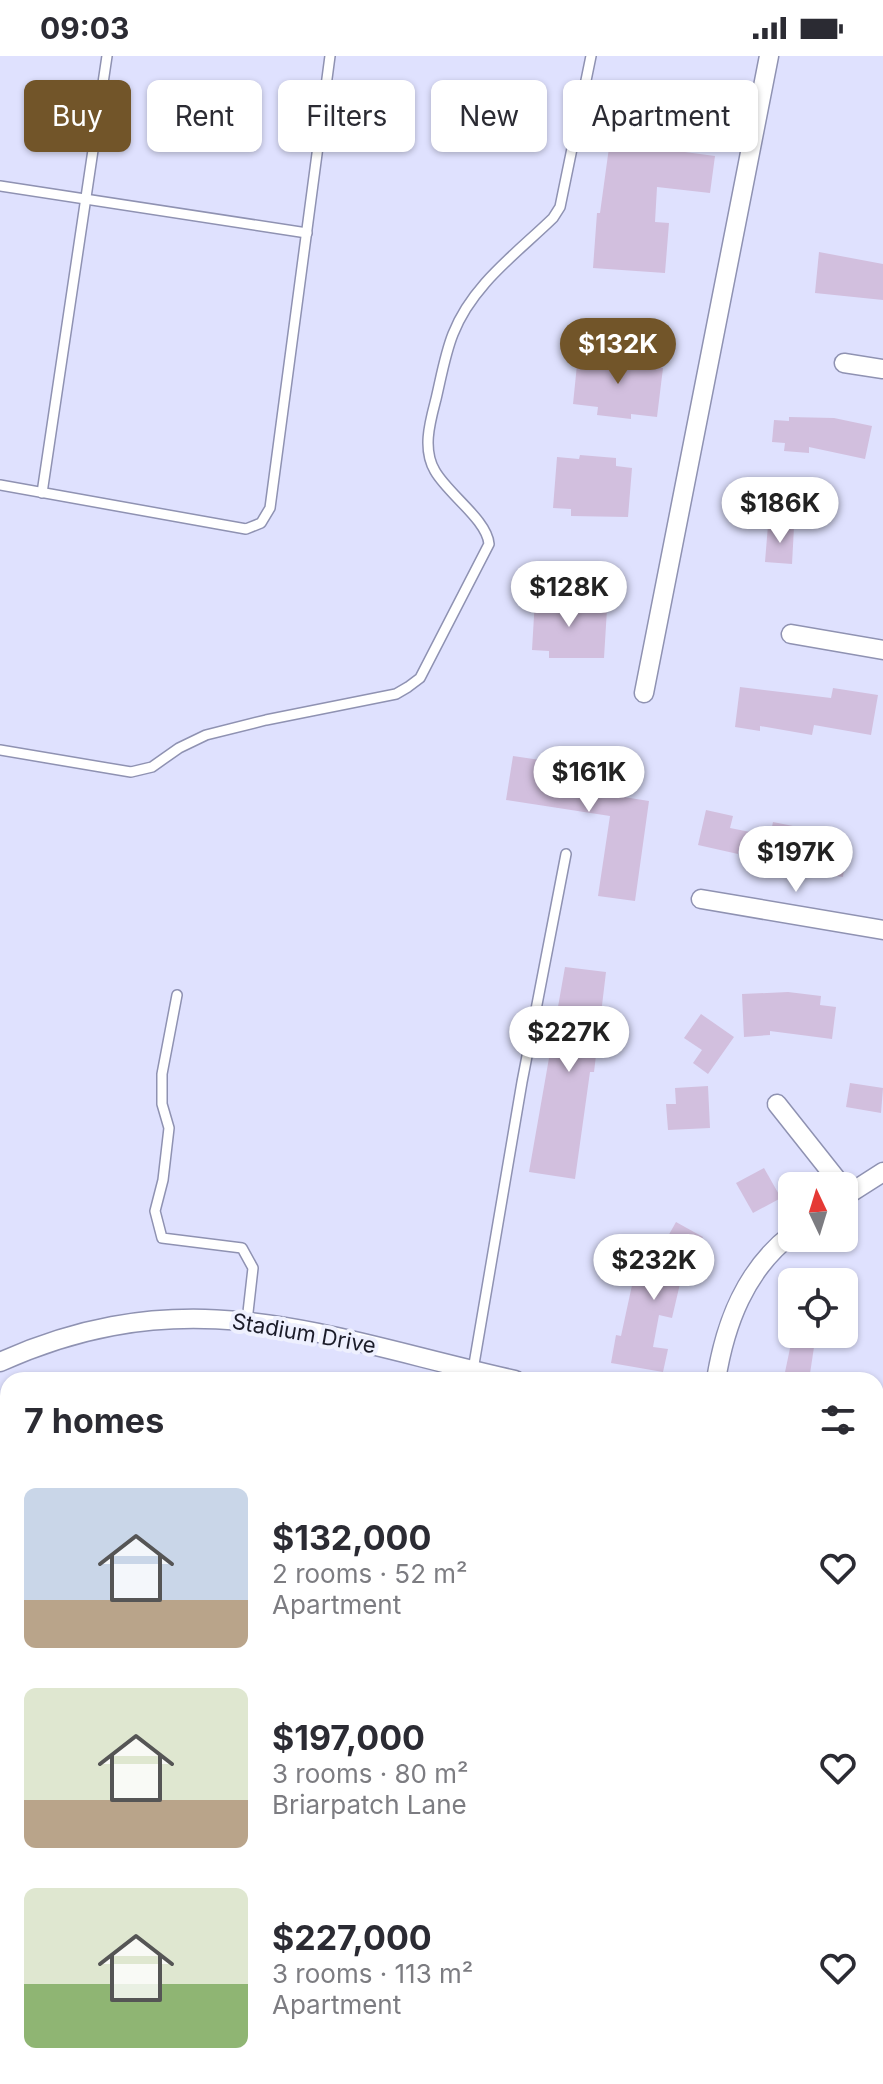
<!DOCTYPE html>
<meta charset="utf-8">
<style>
:root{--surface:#fff;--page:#f2f2f3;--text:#2b2b33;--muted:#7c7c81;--accent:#725529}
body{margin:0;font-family:Inter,sans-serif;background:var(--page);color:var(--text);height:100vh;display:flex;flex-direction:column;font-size:30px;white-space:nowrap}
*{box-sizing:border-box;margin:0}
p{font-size:26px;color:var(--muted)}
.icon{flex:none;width:44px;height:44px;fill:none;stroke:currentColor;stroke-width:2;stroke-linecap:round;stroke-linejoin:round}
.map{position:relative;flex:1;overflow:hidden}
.sheet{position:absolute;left:0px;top:1316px;width:884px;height:712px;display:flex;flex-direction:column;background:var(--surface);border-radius:24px 24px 0 0;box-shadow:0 2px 6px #0004}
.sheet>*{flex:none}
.guide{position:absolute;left:24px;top:24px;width:836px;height:72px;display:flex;gap:16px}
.needle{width:52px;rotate:356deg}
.controls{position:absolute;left:778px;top:1116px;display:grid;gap:16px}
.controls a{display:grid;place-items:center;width:80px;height:80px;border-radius:12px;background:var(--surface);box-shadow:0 2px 6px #0004;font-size:40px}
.price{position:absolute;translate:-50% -68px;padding:0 18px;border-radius:28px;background:#fff;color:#222;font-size:26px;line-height:52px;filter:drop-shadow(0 2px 4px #0008)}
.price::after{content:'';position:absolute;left:50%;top:48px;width:24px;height:18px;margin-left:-12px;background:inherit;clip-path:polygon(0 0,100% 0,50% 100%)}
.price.on{background:var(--accent);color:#fff}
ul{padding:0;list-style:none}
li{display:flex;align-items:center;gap:24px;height:200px;padding:0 24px}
li span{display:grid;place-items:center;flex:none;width:224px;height:160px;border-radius:12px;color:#555}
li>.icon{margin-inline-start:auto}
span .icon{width:96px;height:96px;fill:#fffc;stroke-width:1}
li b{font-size:34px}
h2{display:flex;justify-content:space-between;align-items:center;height:96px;padding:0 24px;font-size:34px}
.chip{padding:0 28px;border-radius:12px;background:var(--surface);box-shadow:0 2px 6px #0004;font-size:28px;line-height:72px}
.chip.on{background:var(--accent);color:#fff}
.status{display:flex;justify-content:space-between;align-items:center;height:56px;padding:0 40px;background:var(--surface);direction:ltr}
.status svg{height:22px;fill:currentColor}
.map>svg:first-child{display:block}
.building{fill:#d2bfde}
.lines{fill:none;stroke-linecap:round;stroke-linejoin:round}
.service-casing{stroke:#8f92b2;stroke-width:12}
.minor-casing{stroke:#8f92b2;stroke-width:21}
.service{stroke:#fff;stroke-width:9}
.minor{stroke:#fff;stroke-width:18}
.labels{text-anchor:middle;stroke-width:8;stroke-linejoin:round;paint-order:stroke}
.street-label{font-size:22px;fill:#1b1c29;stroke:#eef0fe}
</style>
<div class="status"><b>09:03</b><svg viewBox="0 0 49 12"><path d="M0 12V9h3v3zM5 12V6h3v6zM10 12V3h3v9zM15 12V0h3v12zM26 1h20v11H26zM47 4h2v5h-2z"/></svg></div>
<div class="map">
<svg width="883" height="2028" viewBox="0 0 883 2028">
<rect width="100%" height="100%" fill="#dfe1fe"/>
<!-- building -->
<g class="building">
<path d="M632 75 668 79 667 85 686 88 685 96 715 100 710 137 657 131 655 166 669 167 665 217 593 212 597 157H600L611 77 631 80Z"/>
<path d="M819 196 883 208V244L815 237Z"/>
<path d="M606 298 643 302 642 309 663 312 657 361 631 358V363L597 359 598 351 573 348 578 299 605 302Z"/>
<path d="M789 361 834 362 872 370 865 403 809 391V397L784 395 785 387 772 386 774 364 789 365Z"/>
<path d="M580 399 616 402V410L632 412 628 461 571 460V453L553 452 557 401 579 403Z"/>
<path d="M768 469 794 471 792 508 765 506Z"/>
<path d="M558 542 593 544 592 552 607 553 604 602H549V595L532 594 535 543 558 545Z"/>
<path d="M740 631 831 642 833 632 878 639 871 679 814 669 812 679 760 670V675L735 671Z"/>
<path d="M513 700 615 715 611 739 649 745 635 845 598 840 610 760 506 744Z"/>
<path d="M706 754 733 760 730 772 770 780 773 766 798 771 797 775 848 781 843 821 803 815 804 806 739 793 738 798 698 789Z"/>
<path d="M565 911 606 916 594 1016H590L575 1123 529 1116Z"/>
<path d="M788 936 821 940 820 949 836 951 832 983 770 975V979L744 981 742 938Z"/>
<path d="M701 958 734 981 708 1018 693 1007 702 994 684 982Z"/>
<path d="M850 1027 883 1032 881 1057 846 1051Z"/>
<path d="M708 1030 710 1072 668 1074 666 1048H676L675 1032Z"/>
<path d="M764 1112 781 1142 753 1157 736 1127Z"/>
<path d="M676 1166 703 1181 682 1219 672 1262 659 1259 653 1291 668 1293 663 1316 611 1307 616 1279 621 1280 634 1220 644 1223Z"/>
<path d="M793 1278H816L809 1324 784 1321Z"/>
</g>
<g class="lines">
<defs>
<g id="service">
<path d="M631 33 758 56"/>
<path d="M0 130 307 177"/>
<path d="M0 429 246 473 261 467 270 452 330 0"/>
<path d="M42 437 107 0"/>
<path d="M0 694 131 716 152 711 179 692 206 679 266 664 396 638 408 631 420 622 489 488C487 464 448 438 435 415 422 393 430 366 436 343 441 322 445 298 453 278 472 229 517 197 553 162L560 151 591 0"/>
<path d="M177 939 162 1018V1048L169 1072 163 1124 155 1155 162 1182 242 1192 253 1212 247 1265"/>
<path d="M473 1314 522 1026 566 798"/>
</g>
<g id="minor">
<path d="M844 307 883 313"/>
<path d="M791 578 883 594"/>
<path d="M644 637 769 0"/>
<path d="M701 843 883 874"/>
<path d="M777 1048 842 1130"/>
<path d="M844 1141 883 1116"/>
<path d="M0 1306C191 1220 326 1282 515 1324"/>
<path d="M716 1324C725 1268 745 1214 792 1178"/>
<path d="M876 1403 883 1405"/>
</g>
</defs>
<!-- service casing -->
<use href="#service" class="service-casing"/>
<!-- minor casing -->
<use href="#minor" class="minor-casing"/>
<!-- service -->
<use href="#service" class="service"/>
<!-- minor -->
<use href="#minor" class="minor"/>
</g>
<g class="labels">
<!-- street labels -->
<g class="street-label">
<text transform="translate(304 1277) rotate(10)" y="8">Stadium Drive</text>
</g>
</g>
</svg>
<div class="controls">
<a><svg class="needle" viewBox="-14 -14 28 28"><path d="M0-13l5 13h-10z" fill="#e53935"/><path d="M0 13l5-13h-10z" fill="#7c7c81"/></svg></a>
<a><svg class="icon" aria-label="locate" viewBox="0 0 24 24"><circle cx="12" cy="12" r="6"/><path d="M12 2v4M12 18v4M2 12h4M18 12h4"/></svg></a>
</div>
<b class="price on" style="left:618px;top:330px">$132K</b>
<b class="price" style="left:780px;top:489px">$186K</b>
<b class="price" style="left:569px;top:573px">$128K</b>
<b class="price" style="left:589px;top:758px">$161K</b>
<b class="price" style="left:796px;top:838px">$197K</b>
<b class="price" style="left:569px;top:1018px">$227K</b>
<b class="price" style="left:654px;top:1246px">$232K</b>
<div class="guide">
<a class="chip on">Buy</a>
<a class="chip">Rent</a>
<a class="chip">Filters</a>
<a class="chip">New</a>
<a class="chip">Apartment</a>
</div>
<section class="sheet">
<h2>7 homes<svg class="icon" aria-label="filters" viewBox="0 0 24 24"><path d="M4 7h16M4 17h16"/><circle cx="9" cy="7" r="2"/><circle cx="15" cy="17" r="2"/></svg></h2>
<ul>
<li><span style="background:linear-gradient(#c9d6e8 70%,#b9a48a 0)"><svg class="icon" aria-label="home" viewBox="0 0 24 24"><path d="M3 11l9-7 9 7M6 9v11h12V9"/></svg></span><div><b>$132,000</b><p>2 rooms · 52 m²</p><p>Apartment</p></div><svg class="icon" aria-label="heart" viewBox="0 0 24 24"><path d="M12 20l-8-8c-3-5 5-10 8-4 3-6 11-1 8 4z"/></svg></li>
<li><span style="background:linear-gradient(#dfe7d0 70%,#b9a48a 0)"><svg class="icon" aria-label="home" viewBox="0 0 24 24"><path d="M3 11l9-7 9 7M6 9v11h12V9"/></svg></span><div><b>$197,000</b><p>3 rooms · 80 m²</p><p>Briarpatch Lane</p></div><svg class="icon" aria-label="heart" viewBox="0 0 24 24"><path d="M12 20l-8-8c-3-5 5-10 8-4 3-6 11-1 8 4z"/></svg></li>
<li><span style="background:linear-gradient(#dfe7d0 60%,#8fb573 0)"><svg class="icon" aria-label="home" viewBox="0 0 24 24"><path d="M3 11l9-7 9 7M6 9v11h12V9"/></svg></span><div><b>$227,000</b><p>3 rooms · 113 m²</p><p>Apartment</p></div><svg class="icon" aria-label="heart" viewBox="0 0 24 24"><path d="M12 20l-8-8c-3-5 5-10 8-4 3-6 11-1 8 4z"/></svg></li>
</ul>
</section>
</div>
